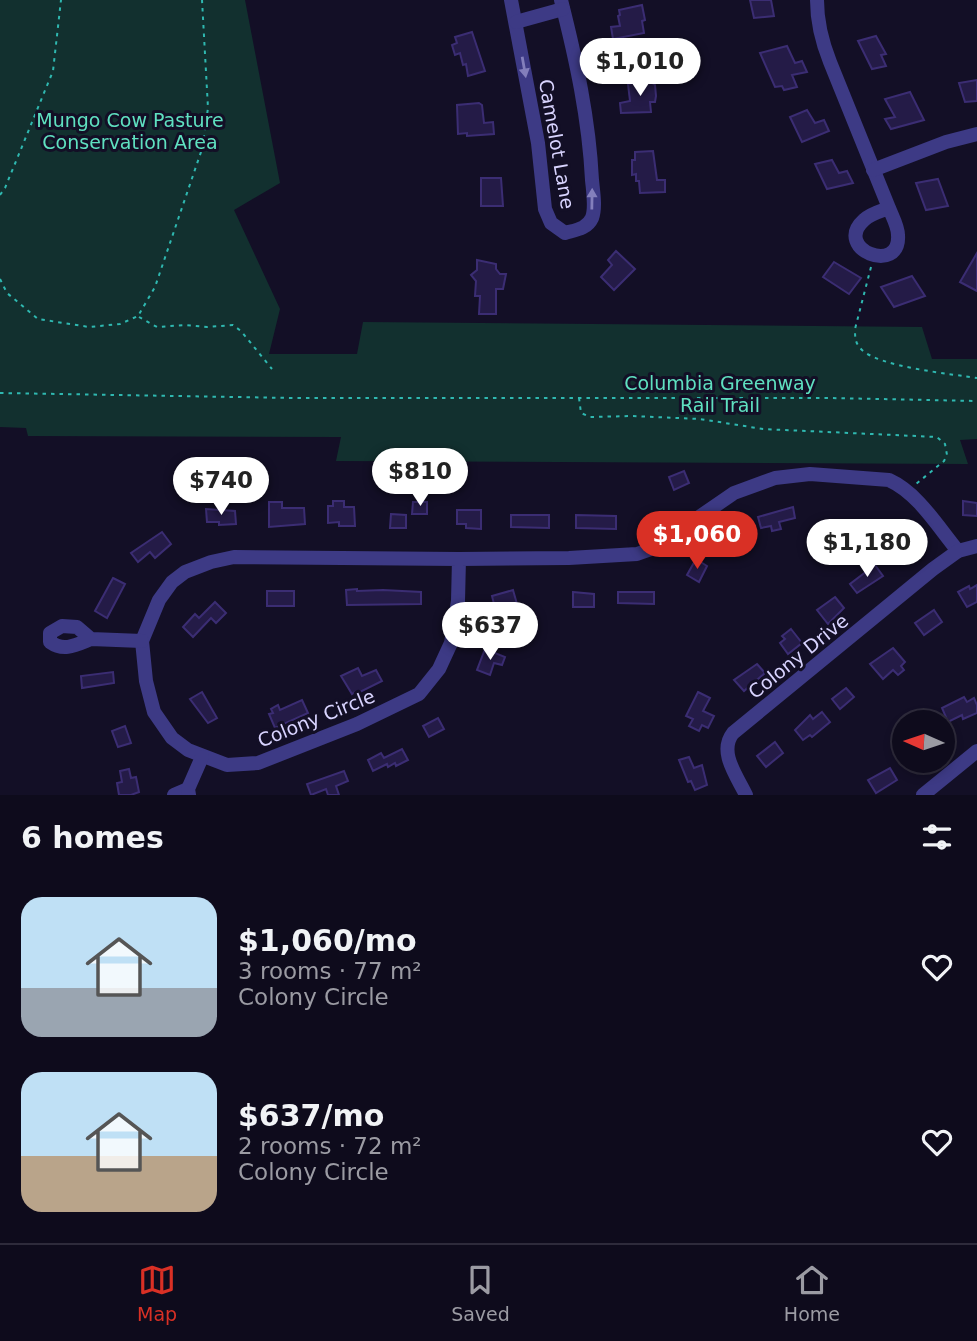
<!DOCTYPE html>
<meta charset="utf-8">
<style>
:root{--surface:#0e0b1c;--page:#1c1929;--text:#f1f3f6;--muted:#9b9ba3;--line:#2e2b3b;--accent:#d93025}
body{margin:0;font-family:"DejaVu Sans",sans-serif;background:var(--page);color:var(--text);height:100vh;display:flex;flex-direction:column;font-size:26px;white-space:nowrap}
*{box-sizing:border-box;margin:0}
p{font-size:23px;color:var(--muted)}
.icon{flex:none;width:38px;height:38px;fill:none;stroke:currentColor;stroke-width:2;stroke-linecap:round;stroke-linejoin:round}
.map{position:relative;height:795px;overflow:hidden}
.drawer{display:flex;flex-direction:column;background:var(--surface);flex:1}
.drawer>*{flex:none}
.needle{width:46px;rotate:273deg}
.buttons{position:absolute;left:892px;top:710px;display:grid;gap:14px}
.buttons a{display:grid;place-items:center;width:63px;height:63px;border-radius:50%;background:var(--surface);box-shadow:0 4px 10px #0003,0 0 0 2px var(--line);font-size:35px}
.price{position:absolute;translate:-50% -60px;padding:0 16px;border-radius:24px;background:#fff;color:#222;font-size:23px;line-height:46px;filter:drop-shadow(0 2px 4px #0008)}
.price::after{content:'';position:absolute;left:50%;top:42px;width:21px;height:16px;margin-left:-10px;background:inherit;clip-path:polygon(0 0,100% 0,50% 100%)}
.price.selected{background:var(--accent);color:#fff}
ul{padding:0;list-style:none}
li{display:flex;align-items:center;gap:21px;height:175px;padding:0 21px}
li span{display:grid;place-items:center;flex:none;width:196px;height:140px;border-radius:21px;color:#555}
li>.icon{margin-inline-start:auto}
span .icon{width:84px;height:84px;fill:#fffc;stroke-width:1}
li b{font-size:30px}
h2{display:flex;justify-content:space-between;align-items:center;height:84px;padding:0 21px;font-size:30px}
.menu{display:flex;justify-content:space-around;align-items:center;height:98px;border-top:2px solid var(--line);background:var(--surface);font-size:19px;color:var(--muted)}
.menu a{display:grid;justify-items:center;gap:4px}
.menu .selected{color:var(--accent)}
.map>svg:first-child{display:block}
.green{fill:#12302f}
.building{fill:#241b47;stroke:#3b2d73;stroke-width:2}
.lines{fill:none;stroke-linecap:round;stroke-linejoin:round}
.path{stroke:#2fb8b0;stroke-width:2;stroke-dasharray:3.5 5;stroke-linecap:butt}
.minor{stroke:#3d3a85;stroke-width:14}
.oneway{fill:#837fbc}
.labels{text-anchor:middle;stroke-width:6;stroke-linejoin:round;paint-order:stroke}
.park-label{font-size:19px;fill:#5fe0c0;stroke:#130f26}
.street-label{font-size:19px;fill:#d9d4ff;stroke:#130f26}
</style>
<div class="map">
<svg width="977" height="795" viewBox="0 0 977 795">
<rect width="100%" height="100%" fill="#130f26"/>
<!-- green -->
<path class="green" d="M0 0H245L280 183 234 210 280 309 269 354H357L363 322 922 327 932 359H977V439L960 440 968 464 336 461 341 437 28 436 26 428 0 427Z"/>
<!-- building -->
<g class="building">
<path d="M750 0H771L774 16 754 18Z"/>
<path d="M642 5 645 20 642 21 644 33 613 39 611 27 620 26 618 16 620 15 619 10Z"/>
<path d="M472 32 485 71 468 76 466 64 463 65 460 53 455 55 452 45 457 43 455 37Z"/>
<path d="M876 36 886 54 881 55 886 66 872 69 858 41Z"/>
<path d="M787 46 795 63 802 61 807 72 792 75 797 87 784 90 782 86 775 87 760 53Z"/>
<path d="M648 80 655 85 656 96 655 102H650L651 112 621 113 620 103 630 101 628 84Z"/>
<path d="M977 80V101L965 102 959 83Z"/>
<path d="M910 92 924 120 891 129 885 119 895 117 885 99Z"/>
<path d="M479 103 482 105 484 123 493 122 494 134 467 136V133L458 134 457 105Z"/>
<path d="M807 110 815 123 824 120 829 131 802 142 790 117Z"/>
<path d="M653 151 657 180H665V192L640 193 639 181H636V174L632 175V160H635V152Z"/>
<path d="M832 160 839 173 847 171 853 183 827 189 815 164Z"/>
<path d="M481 178H501L503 206H481Z"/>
<path d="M938 179 948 206 926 210 916 183Z"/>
<path d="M616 251 635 269 614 290 601 277 612 265 608 260Z"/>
<path d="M977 253V291L960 282Z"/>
<path d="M477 260 496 264V269L500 274H506L503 289H496V314H479L480 296H475L476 281 471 275 477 270Z"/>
<path d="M834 262 861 278 849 294 823 277Z"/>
<path d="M912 276 925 296 894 307 881 287Z"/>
<path d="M684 471 689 483 674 490 669 477Z"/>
<path d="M333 501H344V507H354L355 526H339V522L328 523V506H333Z"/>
<path d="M963 501 977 503V516L963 515Z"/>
<path d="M269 502H282V508H304L305 524 269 527Z"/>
<path d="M413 502H427V514H412Z"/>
<path d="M793 507 795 518 779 522 781 529 772 531 771 526 761 528 758 517Z"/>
<path d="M206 509 235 511 236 524 219 525V522H207Z"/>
<path d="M457 510H481V529L466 528V524H457Z"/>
<path d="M391 514 406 515V528H390Z"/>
<path d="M511 515H549V528L511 527Z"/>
<path d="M576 515 616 516V529L576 528Z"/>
<path d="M162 532 171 544 155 558 150 552 138 562 131 553Z"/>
<path d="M904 537 913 549 897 561 888 550Z"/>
<path d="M696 559 707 566 699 582 687 575Z"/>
<path d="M875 565 883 576 857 593 850 584Z"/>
<path d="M113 578 125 584 107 618 95 611Z"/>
<path d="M977 585V602L967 607 958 592 969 586 970 589Z"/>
<path d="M357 589V591L383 590 421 592V604L347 605 346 590Z"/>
<path d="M513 590 517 604 502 608 504 615 491 618 488 606 494 604 492 596Z"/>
<rect x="267" y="591" width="27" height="15"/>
<path d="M573 592 594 594V607H573Z"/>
<path d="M618 592H654V604L618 603Z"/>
<path d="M835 597 844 608 828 624 817 610Z"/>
<path d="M215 602 226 613 216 623 211 618 193 637 183 627 195 614 199 618Z"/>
<path d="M934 610 942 622 924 635 915 623Z"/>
<path d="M791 629 802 643 788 654 780 643 785 639 782 636Z"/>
<path d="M893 648 905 662 901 666 904 670 898 675 893 670 883 679 870 664Z"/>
<path d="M485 649 505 657 502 665 494 663 490 675 477 670Z"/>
<path d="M757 664 765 673 744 691 734 680Z"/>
<path d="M358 668 362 676 376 670 382 681 356 694 355 692 352 694 341 676Z"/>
<path d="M113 672 114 683 82 688 81 676Z"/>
<path d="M846 688 854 697 840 709 832 699Z"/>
<path d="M202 692 217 718 208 723 190 699Z"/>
<path d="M698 692 710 698 703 711 714 716 708 728 702 725 699 731 689 726 693 719 686 716Z"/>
<path d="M964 697 967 702 974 698 977 705V713L963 719 962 715 948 722 942 708Z"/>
<path d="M302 700 308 713 275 728 269 714 273 713 271 709 278 705 280 710Z"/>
<path d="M822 712 830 722 812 737 810 735 803 740 795 730 810 715 813 719Z"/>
<path d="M438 718 444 729 429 737 423 726Z"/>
<path d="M125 726 131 743 118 747 112 731Z"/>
<path d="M775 742 783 753 766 767 757 756Z"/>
<path d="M402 749 408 760 396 766 395 763 388 767 387 764 373 771 368 760 381 753 384 758Z"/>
<path d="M689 757 694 768 702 765 707 785 695 790 691 781 688 782 679 760Z"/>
<path d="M890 768 897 780 876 793 868 780Z"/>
<path d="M129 769 131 778 136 777 139 792 131 795H119L117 783 122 782 120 771Z"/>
<path d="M344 771 348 781 336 786 339 795H328L326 789 311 795 307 784Z"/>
</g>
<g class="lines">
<!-- path -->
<g class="path">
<path d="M0 195 5 188 53 71 61 0"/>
<path d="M871 267 855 329C855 337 855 343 861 349 878 367 952 374 977 378"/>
<path d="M0 279 7 293 38 319 89 327 120 324 138 316 155 287 202 149 208 108 202 0"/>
<path d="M139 317 157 327 185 325 207 327 233 325 241 331 272 369"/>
<path d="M0 393 293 398H830L977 401"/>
<path d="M579 398 581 413 590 417 632 416 700 419 763 429 937 437 945 444 947 455 944 461 916 484"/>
</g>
<!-- minor -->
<g class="minor">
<path d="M511 0 538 143 545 209 551 223 565 233C575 230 587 229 592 218 596 207 593 191 592 180 589 119 576 59 561 0"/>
<path d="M817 0C817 22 822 42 830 62L889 208C892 216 898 226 898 235 901 276 832 249 864 220 870 214 881 211 889 208"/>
<path d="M516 22 563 9"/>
<path d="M873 170 946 142 977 134"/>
<path d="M459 559 234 557 211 562 185 572 172 582 159 600 142 641 146 681 154 712 172 738 188 750 227 765 258 763 357 724 419 694 439 669 451 643 458 601 459 559 569 558 637 554 654 548 734 493 775 478 810 474 889 480C918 493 938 527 958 551"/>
<path d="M91 639C76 645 64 652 50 642V633L62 626 77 627 91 639 142 641"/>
<path d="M174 795 188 789"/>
<path d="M189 795 188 789 202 757"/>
<path d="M746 795C737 776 718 752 733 733L933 569 958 551 977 546"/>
<path d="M923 795 977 751"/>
</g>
</g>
<!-- one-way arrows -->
<defs><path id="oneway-solid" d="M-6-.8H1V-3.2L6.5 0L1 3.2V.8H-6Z" transform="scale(1.75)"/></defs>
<g class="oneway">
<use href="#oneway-solid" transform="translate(524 67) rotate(80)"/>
<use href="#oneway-solid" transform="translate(592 199) rotate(-89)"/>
</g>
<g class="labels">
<!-- park labels -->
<g class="park-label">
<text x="130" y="127">Mungo Cow Pasture<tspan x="130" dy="22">Conservation Area</tspan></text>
<text x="720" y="390">Columbia Greenway<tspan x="720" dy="22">Rail Trail</tspan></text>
</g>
<!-- street labels -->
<g class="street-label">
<text transform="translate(557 144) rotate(80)" y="7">Camelot Lane</text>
<text transform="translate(798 656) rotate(-39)" y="7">Colony Drive</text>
<text transform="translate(316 718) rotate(-22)" y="7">Colony Circle</text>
</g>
</g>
</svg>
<div class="buttons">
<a><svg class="needle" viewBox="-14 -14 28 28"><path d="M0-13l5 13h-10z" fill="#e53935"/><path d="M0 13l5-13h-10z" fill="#9b9ba3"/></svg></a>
</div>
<b class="price" style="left:640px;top:98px">$1,010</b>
<b class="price" style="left:420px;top:508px">$810</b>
<b class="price" style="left:221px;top:517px">$740</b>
<b class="price selected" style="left:697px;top:571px">$1,060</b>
<b class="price" style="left:867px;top:579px">$1,180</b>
<b class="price" style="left:490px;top:662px">$637</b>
</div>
<section class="drawer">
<h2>6 homes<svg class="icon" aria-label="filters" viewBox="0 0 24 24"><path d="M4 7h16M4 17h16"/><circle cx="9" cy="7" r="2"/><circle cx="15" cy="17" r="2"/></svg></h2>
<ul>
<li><span style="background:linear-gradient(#bfe0f5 65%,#9aa5b1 0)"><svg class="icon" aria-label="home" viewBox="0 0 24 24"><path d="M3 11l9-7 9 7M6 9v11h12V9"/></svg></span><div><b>$1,060/mo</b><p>3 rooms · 77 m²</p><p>Colony Circle</p></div><svg class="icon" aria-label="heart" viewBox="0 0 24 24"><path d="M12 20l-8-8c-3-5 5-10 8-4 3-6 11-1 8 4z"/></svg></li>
<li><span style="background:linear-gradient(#bfe0f5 60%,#b9a48a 0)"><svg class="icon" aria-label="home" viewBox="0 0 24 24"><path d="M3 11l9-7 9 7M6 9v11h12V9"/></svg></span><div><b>$637/mo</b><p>2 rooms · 72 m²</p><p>Colony Circle</p></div><svg class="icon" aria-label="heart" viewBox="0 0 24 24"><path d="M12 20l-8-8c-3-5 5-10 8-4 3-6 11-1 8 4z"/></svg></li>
</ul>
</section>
<nav class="menu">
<a class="selected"><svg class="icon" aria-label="map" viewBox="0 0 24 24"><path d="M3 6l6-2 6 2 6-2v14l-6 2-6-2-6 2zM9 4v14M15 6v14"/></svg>Map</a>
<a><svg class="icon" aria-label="saved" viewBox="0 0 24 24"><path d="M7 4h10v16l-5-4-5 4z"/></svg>Saved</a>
<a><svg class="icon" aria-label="home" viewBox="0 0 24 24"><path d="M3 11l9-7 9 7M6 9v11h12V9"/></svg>Home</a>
</nav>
